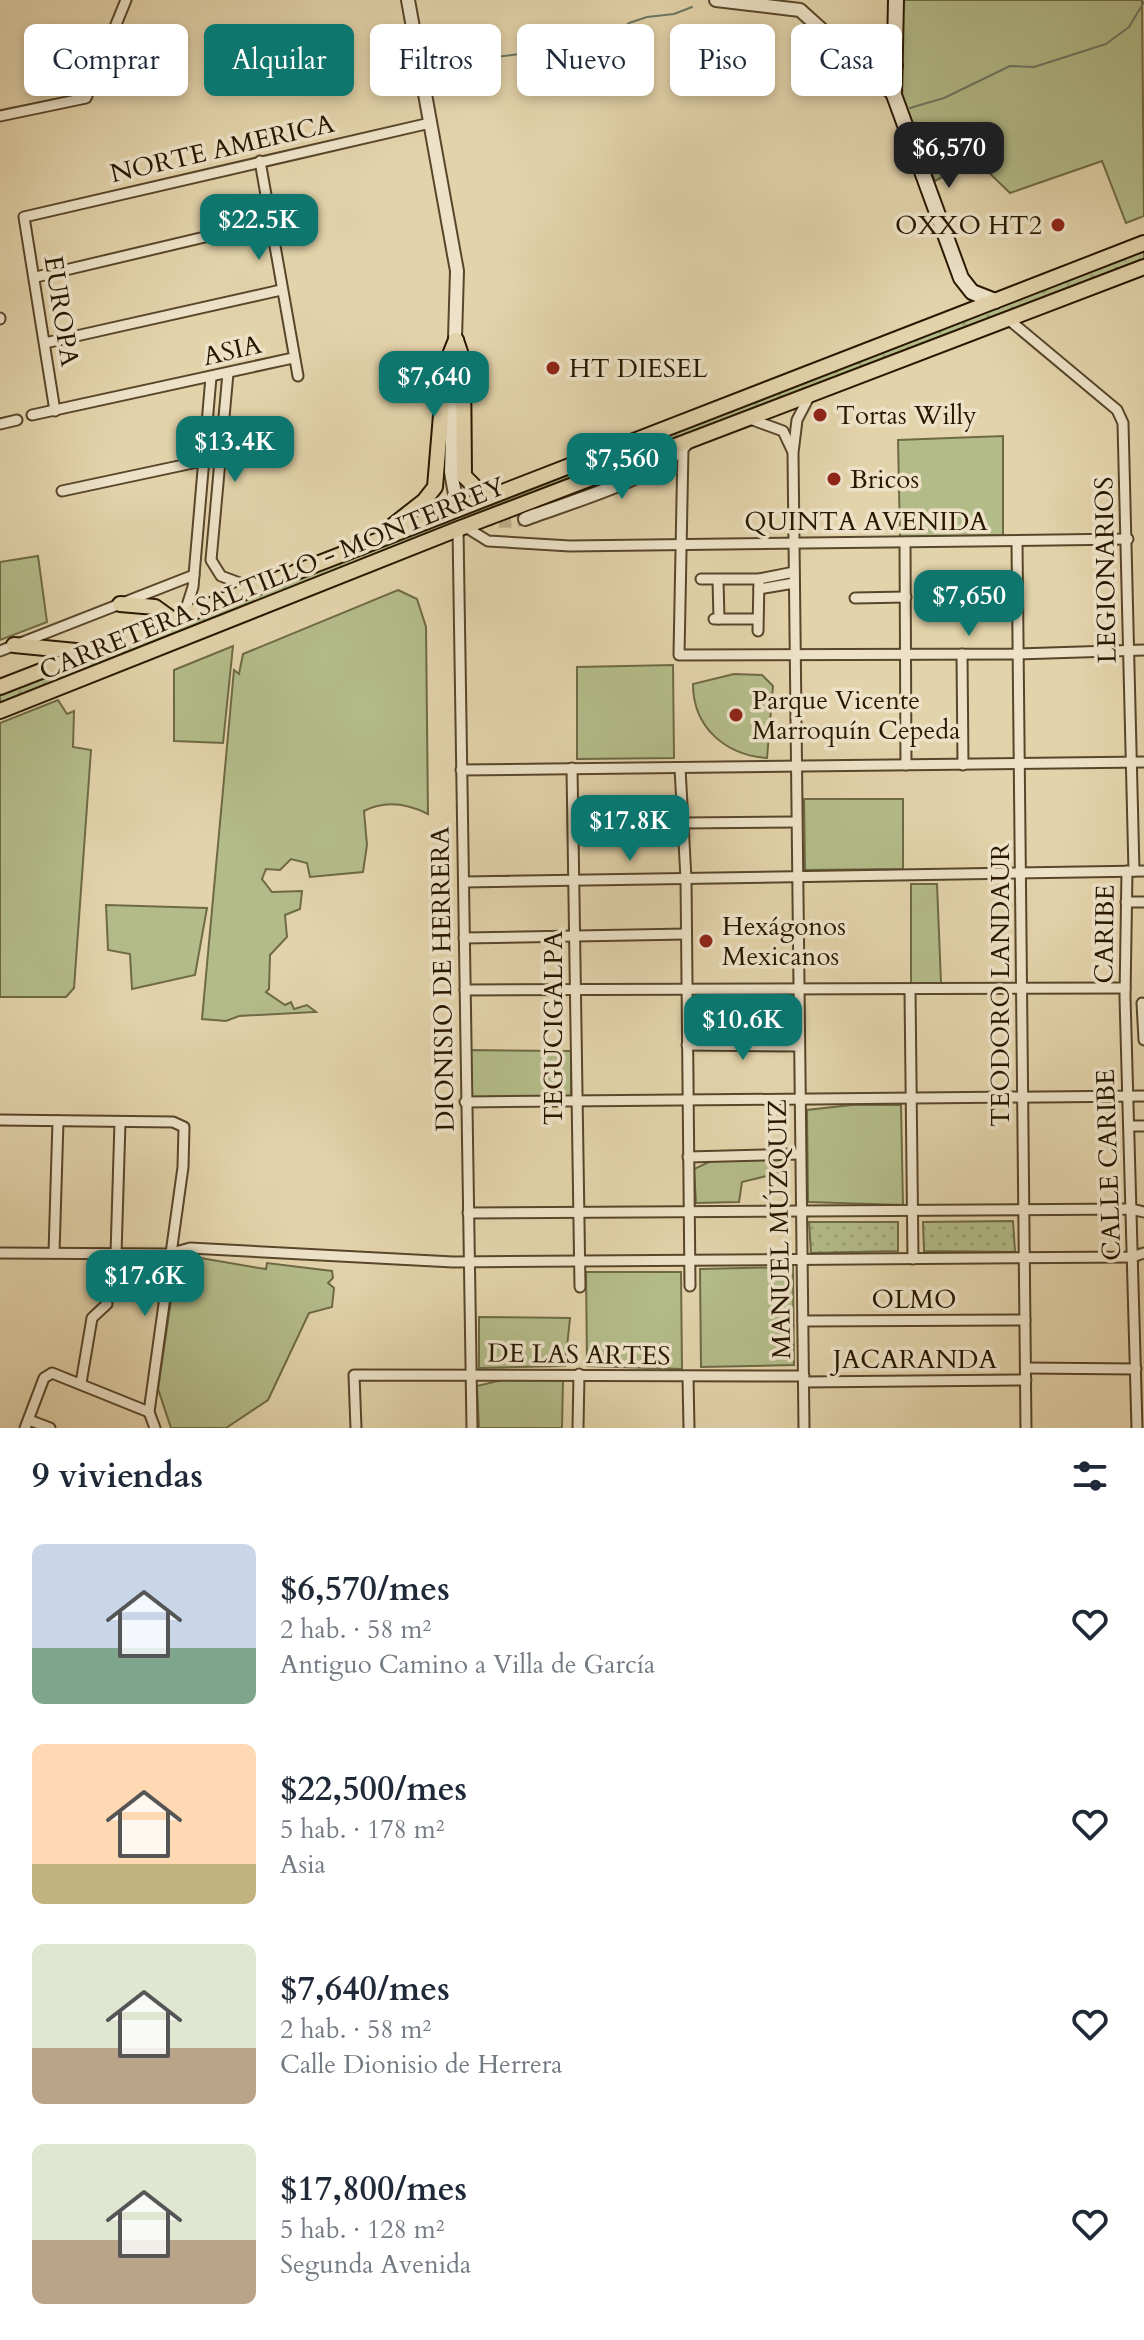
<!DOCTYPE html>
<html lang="es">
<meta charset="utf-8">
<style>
:root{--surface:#fff;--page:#f2f2f3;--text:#1f2937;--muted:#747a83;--accent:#0f766e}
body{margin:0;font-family:Cardo,serif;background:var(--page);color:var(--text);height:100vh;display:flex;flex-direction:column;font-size:30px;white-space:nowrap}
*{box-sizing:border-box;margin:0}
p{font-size:26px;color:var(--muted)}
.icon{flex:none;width:44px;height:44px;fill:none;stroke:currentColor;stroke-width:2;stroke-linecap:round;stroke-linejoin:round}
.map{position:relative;height:1428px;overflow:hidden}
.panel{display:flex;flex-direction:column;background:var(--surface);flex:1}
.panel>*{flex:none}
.hud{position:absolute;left:24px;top:24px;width:1096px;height:72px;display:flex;gap:16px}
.price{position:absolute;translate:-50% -68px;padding:0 18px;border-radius:16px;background:var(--accent);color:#fff;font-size:26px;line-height:52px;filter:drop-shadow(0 2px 4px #0008)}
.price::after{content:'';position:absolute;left:50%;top:48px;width:24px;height:18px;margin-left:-12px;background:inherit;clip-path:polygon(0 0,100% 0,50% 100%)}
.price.selected{background:#222;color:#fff}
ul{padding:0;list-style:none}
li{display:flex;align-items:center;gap:24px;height:200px;padding:0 32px}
li span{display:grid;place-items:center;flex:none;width:224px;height:160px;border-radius:12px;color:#555}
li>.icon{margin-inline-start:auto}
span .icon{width:96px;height:96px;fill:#fffc;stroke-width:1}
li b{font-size:34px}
h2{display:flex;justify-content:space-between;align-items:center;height:96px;padding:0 32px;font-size:34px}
.pill{padding:0 28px;border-radius:12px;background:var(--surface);box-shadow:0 4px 12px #0003;font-size:28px;line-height:72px}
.pill.selected{background:var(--accent);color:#fff}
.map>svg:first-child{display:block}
.green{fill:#b3bc89;stroke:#6e6a44;stroke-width:2}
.park{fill:url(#park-dots);stroke:#6e6a44;stroke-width:2}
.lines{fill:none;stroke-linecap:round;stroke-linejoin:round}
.stream{stroke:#6a7863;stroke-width:2}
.tertiary-tunnel{stroke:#bead88;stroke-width:12;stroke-dasharray:12 6;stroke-linecap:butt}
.minor-casing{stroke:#58462a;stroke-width:13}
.tertiary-casing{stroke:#58462a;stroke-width:16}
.secondary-casing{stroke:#291700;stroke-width:18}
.primary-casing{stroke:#291700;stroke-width:18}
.minor{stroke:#ede2c8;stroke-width:9}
.tertiary{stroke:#ede2c8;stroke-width:12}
.secondary{stroke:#ede2c8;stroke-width:14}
.primary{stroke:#e3d3aa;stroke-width:14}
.poi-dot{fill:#8f2418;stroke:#ede2c8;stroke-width:3}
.labels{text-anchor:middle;stroke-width:7;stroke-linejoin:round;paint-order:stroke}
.street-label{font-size:26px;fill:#291700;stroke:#ede2c8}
.poi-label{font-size:26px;fill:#291700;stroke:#ede2c8;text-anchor:start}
</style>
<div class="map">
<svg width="1144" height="1428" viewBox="0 0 1144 1428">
<defs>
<pattern id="park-dots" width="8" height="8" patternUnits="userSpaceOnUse" patternTransform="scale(2)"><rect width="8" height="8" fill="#b3bc89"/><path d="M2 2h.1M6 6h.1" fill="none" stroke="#9aa174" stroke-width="1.8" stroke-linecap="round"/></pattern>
</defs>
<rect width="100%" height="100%" fill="#e3d3aa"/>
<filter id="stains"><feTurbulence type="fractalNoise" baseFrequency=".0025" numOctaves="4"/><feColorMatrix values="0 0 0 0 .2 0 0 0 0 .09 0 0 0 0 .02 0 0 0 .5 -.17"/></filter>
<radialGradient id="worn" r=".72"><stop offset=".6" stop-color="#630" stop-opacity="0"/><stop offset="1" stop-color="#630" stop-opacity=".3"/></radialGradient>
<!-- green -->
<g class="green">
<path d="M901 0H1142L1144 216 1126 223 1102 161 1010 193 975 159 935 181 898 90Z"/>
<path d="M1003 436V535L900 537 898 440Z"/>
<path d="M38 556 47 622 0 640V562Z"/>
<path d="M398 590 417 599 426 627 428 814C408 804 385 800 364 811L367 845 363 872 310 877 307 863 291 859 280 870 266 869 262 879 272 892 302 891 300 909 285 915 287 937 270 955 269 989 266 992 285 1005 291 1002 294 1009 307 1005 316 1012 239 1016 226 1021 202 1019 234 670 239 674 243 654Z"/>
<path d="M233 646 223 743 174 741V670Z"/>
<path d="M673 665 674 758 577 759V667Z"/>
<path d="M734 674 762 675 773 686 767 758C726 755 693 728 693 684Z"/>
<path d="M58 700 67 714 74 711 73 747 91 750 74 988 66 997H0V723Z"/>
<path d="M804 799H903V869L805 870Z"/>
<path d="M911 884H937L941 983 911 984Z"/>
<path d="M106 905 207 908 195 975 132 989 130 954 108 950Z"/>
<path d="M468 1050 571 1051V1098L468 1099Z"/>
<path d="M851 1105H901L903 1205 808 1202 807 1110Z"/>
<path d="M783 1158 779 1173 742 1182 739 1202 696 1203 694 1169 713 1160Z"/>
<path d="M189 1256 259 1268 266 1269 267 1263 332 1271 333 1278 328 1283 334 1288 332 1307 309 1313 268 1400 226 1428H171L158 1389 177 1259Z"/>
<path d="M793 1267 794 1365 701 1367 700 1269Z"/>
<path d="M586 1272H681L682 1369 587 1366Z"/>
<path d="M479 1317 570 1318 565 1366 479 1368Z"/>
<path d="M563 1378 562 1428H479L477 1386 502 1380Z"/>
</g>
<!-- park -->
<g class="park">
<path d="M1144 248V260L529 494 0 703V693Z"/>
<path d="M1013 1221 1015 1252 924 1251 923 1222Z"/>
<path d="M809 1222H898V1251L811 1253Z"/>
</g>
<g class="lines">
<!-- stream -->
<g class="stream">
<path d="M430 65 520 54 554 43 612 36 629 23 647 17 674 14 692 7"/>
<path d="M910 108 944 98 1010 66 1034 67 1106 44 1129 27 1144 2"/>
</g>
<!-- tertiary-tunnel -->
<path class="tertiary-tunnel" d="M455 494C471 518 496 527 525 519"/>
<defs>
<g id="minor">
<path d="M0 116 86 98 126 0"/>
<path d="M260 161 298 376"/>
<path d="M36 277 268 222"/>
<path d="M0 318V319"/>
<path d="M1008 319 1117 410 1123 423 1134 871"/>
<path d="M45 343 281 290"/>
<path d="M228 373 211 560 221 576 253 588"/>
<path d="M55 411 24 217 430 123"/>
<path d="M32 415 293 358"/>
<path d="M750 419 783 431 792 450"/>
<path d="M0 424 17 420"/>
<path d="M683 448 679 655 1017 654 1144 650"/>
<path d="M62 491 221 457"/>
<path d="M464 526 488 541 570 546 1128 539"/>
<path d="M458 529 472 1428"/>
<path d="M1017 542 1026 1428"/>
<path d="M905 543 906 765"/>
<path d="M701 579H759L794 572"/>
<path d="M718 580 719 619"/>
<path d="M759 589 794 583"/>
<path d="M855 598 906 597"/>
<path d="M184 615 193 587 211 377"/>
<path d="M714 619H757"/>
<path d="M758 631 759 579"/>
<path d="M0 651 194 575"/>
<path d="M962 654 963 765"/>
<path d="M572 768 580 1287"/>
<path d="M680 768 686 879 690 1286"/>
<path d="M461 770 1144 762"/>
<path d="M574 824 796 822"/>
<path d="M1127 871 1125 997 1137 1428"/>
<path d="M464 882 1144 871"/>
<path d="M1126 902H1144"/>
<path d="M464 938 686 934"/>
<path d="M465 990 1125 988"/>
<path d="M910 990 913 1259"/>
<path d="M1142 1003 1144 1040"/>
<path d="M687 1045 799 1046"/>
<path d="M465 1102 1144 1096"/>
<path d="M0 1120 173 1122 184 1127 183 1167 149 1412 155 1428"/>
<path d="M1129 1126H1144"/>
<path d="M688 1157 800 1154"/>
<path d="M468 1213 1131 1209 1144 1212"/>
<path d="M0 1253 168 1254 190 1248 453 1262 1132 1257 1144 1253"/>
<path d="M54 1253 58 1121"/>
<path d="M116 1254 120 1122"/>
<path d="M803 1321 1025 1320"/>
<path d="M1026 1368 1136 1369"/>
<path d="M688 1377 689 1428"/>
<path d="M804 1382 1026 1380"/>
<path d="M81 1383 92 1318 107 1304"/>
<path d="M29 1420 50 1428"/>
<path d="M25 1428 44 1378 52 1373 149 1412"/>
<path d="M356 1428 354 1375 804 1376"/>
<path d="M578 1428 579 1374"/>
<path d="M804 1428 793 453 797 420 810 395"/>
</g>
<g id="tertiary">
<path d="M408 0 457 271 451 472 455 494"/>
<path d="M716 0 800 10 894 95"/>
<path d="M525 519C569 502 662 477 689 440"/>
</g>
<g id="secondary">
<path d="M896 0 894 95 961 278 972 292 995 301"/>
<path d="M873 78 884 77 895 66"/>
</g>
<g id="primary">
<path d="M456 340 463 361 464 476 478 490 496 493"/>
<path d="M387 530 424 501 435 487 445 367 456 340"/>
<path d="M120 604 155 607 173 620"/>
<path d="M14 645 86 652"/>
<path d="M0 687 1144 243"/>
<path d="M0 711 458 529 1144 267"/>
</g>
</defs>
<!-- minor casing -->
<use href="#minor" class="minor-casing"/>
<!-- tertiary casing -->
<use href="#tertiary" class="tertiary-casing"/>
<!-- secondary casing -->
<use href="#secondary" class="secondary-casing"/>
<!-- primary casing -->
<use href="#primary" class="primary-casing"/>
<!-- minor -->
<use href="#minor" class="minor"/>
<!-- tertiary -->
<use href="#tertiary" class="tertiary"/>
<!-- secondary -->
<use href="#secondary" class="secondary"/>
<!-- primary -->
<use href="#primary" class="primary"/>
</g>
<!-- markers -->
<g class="poi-dot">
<circle cx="1058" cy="225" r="8"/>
<circle cx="553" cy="368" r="8"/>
<circle cx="820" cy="415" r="8"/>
<circle cx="834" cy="479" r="8"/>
<circle cx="736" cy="715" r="8"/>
<circle cx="706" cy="941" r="8"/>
</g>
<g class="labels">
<!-- street labels -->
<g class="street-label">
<text transform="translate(222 148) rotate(-13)" y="9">NORTE AMERICA</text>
<text transform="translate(62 311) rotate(81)" y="9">EUROPA</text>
<text transform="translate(232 350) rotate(-13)" y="9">ASIA</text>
<text x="866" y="530">QUINTA AVENIDA</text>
<text transform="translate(1105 570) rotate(-91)" y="9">LEGIONARIOS</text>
<text transform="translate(272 578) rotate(-22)" y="9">CARRETERA SALTILLO - MONTERREY</text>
<text transform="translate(1104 934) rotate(-89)" y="9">CARIBE</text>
<text transform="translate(442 979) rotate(-91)" y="9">DIONISIO DE HERRERA</text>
<text transform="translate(1000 985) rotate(-90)" y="9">TEODORO LANDAUR</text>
<text transform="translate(553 1028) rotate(-90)" y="9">TEGUCIGALPA</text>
<text transform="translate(1108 1165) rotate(-92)" y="9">CALLE CARIBE</text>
<text transform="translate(779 1229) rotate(-91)" y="9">MANUEL MÚZQUIZ</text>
<text x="914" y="1308">OLMO</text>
<text transform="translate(579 1354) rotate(1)" y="9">DE LAS ARTES</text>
<text x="915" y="1368">JACARANDA</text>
</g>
<!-- poi labels -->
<g class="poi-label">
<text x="1042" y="234" text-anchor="end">OXXO HT2</text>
<text x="569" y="377">HT DIESEL</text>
<text x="836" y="424">Tortas Willy</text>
<text x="850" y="488">Bricos</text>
<text x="752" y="709">Parque Vicente<tspan x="752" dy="30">Marroquín Cepeda</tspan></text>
<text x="722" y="935">Hexágonos<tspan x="722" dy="30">Mexicanos</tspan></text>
</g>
</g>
<rect width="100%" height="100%" filter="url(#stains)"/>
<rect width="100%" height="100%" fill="url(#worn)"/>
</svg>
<b class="price selected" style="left:949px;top:190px">$6,570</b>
<b class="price" style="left:259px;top:262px">$22.5K</b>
<b class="price" style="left:434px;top:419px">$7,640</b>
<b class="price" style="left:235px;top:484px">$13.4K</b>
<b class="price" style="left:622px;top:501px">$7,560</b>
<b class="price" style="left:969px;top:638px">$7,650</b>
<b class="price" style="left:630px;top:863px">$17.8K</b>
<b class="price" style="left:743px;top:1062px">$10.6K</b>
<b class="price" style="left:145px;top:1318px">$17.6K</b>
<div class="hud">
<a class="pill">Comprar</a>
<a class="pill selected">Alquilar</a>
<a class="pill">Filtros</a>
<a class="pill">Nuevo</a>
<a class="pill">Piso</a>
<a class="pill">Casa</a>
</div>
</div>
<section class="panel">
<h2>9 viviendas<svg class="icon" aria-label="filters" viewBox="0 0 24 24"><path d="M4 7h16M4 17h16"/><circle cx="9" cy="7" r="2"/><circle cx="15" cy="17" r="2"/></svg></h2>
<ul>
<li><span style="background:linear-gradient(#c9d6e8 65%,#7fa58c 0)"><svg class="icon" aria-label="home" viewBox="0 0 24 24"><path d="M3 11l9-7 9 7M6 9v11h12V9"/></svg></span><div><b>$6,570/mes</b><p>2 hab. · 58 m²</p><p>Antiguo Camino a Villa de García</p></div><svg class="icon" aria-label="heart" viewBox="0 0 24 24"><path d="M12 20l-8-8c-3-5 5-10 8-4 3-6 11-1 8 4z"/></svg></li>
<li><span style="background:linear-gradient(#ffd9b3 75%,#c2b280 0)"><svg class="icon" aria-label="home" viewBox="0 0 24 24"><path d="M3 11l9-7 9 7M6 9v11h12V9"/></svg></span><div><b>$22,500/mes</b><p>5 hab. · 178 m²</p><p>Asia</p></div><svg class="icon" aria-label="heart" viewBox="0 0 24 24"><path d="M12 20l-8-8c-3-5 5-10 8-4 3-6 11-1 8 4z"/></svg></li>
<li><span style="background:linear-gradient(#dfe7d0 65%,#b9a48a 0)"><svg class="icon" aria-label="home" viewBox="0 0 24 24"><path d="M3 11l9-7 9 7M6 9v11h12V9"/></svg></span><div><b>$7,640/mes</b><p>2 hab. · 58 m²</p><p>Calle Dionisio de Herrera</p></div><svg class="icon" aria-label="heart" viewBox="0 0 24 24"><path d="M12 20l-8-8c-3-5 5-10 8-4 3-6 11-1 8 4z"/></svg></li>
<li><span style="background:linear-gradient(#dfe7d0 60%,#b9a48a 0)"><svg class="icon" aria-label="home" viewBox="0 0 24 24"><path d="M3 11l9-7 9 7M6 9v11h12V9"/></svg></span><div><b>$17,800/mes</b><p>5 hab. · 128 m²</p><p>Segunda Avenida</p></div><svg class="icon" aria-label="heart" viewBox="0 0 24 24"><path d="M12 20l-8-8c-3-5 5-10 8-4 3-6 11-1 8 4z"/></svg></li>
</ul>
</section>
